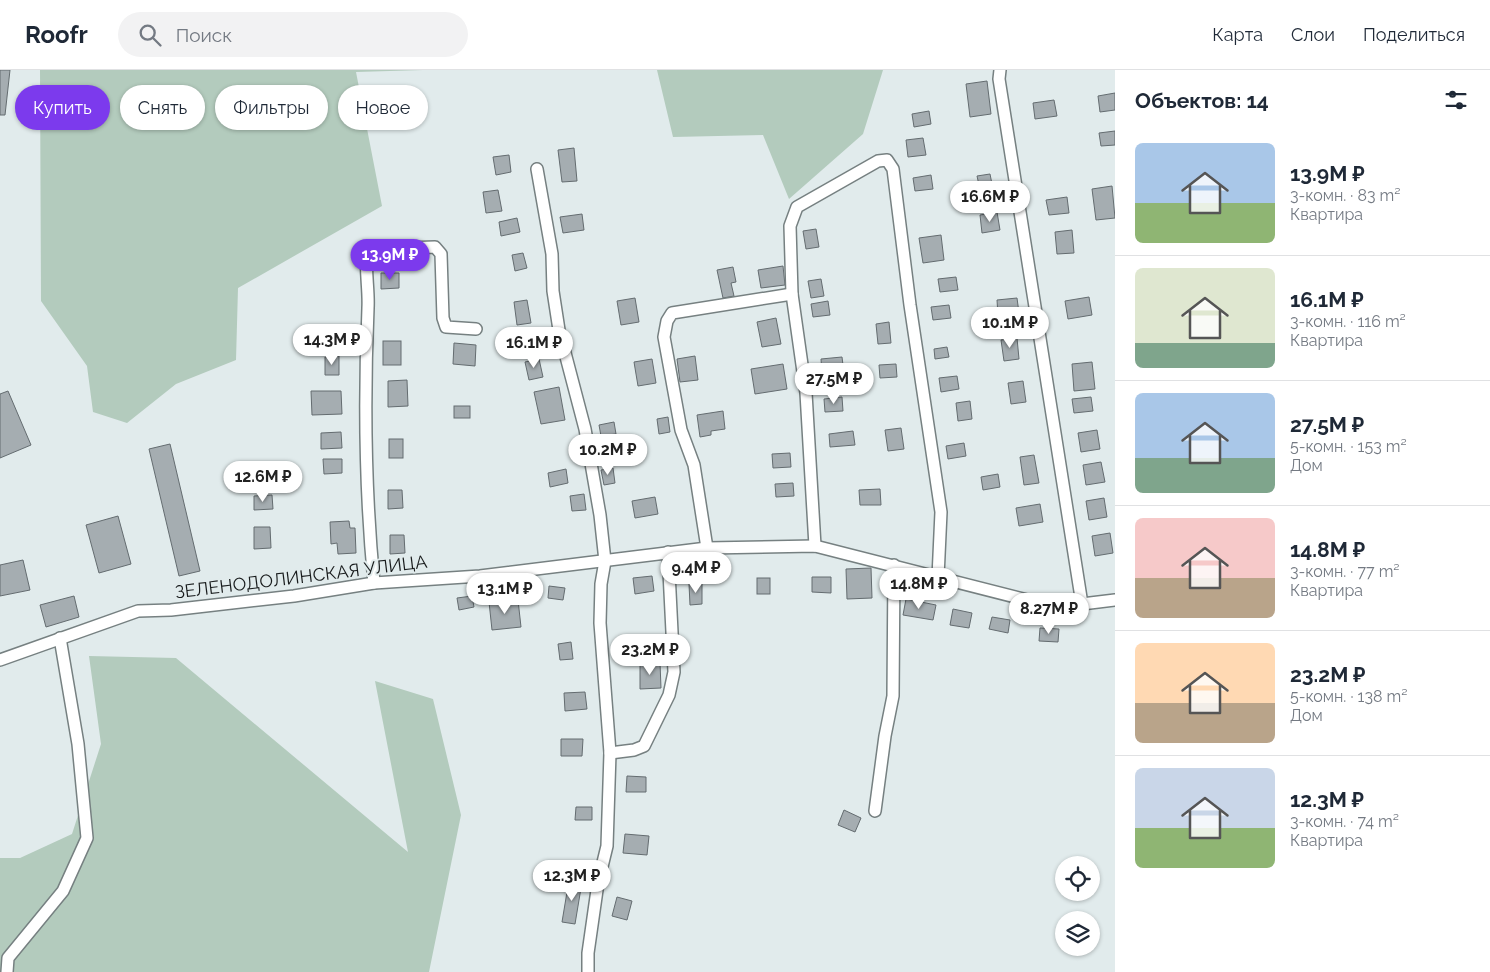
<!DOCTYPE html>
<html lang="ru">
<meta charset="utf-8">
<style>
:root{--surface:#fff;--page:#f2f2f3;--text:#1f2937;--muted:#747a83;--line:#e0e1e3;--accent:#7c3aed}
body{margin:0;font-family:Raleway,sans-serif;background:var(--page);color:var(--text);height:100vh;display:flex;flex-direction:column;font-size:19px;white-space:nowrap}
*{box-sizing:border-box;margin:0}
p{font-size:16px;color:var(--muted)}
.icon{flex:none;width:28px;height:28px;fill:none;stroke:currentColor;stroke-width:2;stroke-linecap:round;stroke-linejoin:round}
.map{position:relative;flex:1;overflow:hidden}
.panel{display:flex;flex-direction:column;background:var(--surface);width:375px}
.panel>*{flex:none}
.banner{position:absolute;left:15px;top:15px;width:475px;height:45px;display:flex;gap:10px}
.controls{position:absolute;left:1055px;top:786px;display:grid;gap:10px}
.controls a{display:grid;place-items:center;width:45px;height:45px;border-radius:50%;background:var(--surface);box-shadow:0 1px 4px #0004;font-size:25px}
.price{position:absolute;translate:-50% -42px;padding:0 11px;border-radius:18px;background:#fff;color:#222;font-size:16px;line-height:32px;filter:drop-shadow(0 1px 2px #0008)}
.price::after{content:'';position:absolute;left:50%;top:30px;width:15px;height:11px;margin-left:-8px;background:inherit;clip-path:polygon(0 0,100% 0,50% 100%)}
.price.selected{background:var(--accent);color:#fff}
ul{padding:0;list-style:none}
li{display:flex;align-items:center;gap:15px;height:125px;padding:0 20px}
li+li{border-top:1px solid var(--line)}
li span{display:grid;place-items:center;flex:none;width:140px;height:100px;border-radius:8px;color:#555}
li>.icon{margin-inline-start:auto}
span .icon{width:60px;height:60px;fill:#fffc;stroke-width:1}
li b{font-size:21px}
h2{display:flex;justify-content:space-between;align-items:center;height:60px;padding:0 20px;font-size:21px}
.pill{padding:0 18px;border-radius:22px;background:var(--surface);box-shadow:0 1px 4px #0004;font-size:18px;line-height:45px}
.pill.selected{background:var(--accent);color:#fff}
header{display:flex;align-items:center;gap:30px;box-sizing:border-box;height:70px;padding:0 25px;background:var(--surface);border-bottom:1px solid var(--line)}
header strong{font-size:24px}
nav{display:flex;gap:28px;margin-inline-start:auto;font-size:18px}
.search{width:350px;height:45px;background:var(--page);display:flex;align-items:center;gap:12px;box-sizing:border-box;padding:0 18px;border-radius:28px;color:var(--muted);font-size:19px}
main{display:flex;flex:1;min-height:0}
.map>svg:first-child{display:block}
.green{fill:#b3cbbd}
.building{fill:#a5adb1;stroke:#646c70}
.lines{fill:none;stroke-linecap:round;stroke-linejoin:round}
.minor-casing{stroke:#768081;stroke-width:14}
.minor{stroke:#fff;stroke-width:11}
.labels{text-anchor:middle;stroke-width:4;stroke-linejoin:round;paint-order:stroke}
.street-label{font-size:18px;fill:#181b1c;stroke:#e1ebec}
</style>
<header>
<strong>Roofr</strong>
<div class="search"><svg class="icon" aria-label="search" viewBox="0 0 24 24"><circle cx="10" cy="10" r="6"/><path d="M15 15l6 6"/></svg>Поиск</div>
<nav><a>Карта</a><a>Слои</a><a>Поделиться</a></nav>
</header>
<main>
<div class="map">
<svg width="1115" height="902" viewBox="0 0 1115 902">
<rect width="100%" height="100%" fill="#e1ebec"/>
<!-- green -->
<g class="green">
<path d="M40 0H423L356 2 382 136 238 218 236 290 176 314 127 353 93 342 87 296 41 231Z"/>
<path d="M657 0H883L863 64 789 129 763 65 673 67Z"/>
<path d="M89 586 176 588 408 782 375 611 433 629 461 745 429 902H0V788H20L72 764 101 674Z"/>
</g>
<!-- building -->
<g class="building">
<path d="M0 0H10L5 45H0Z"/>
<path d="M987 11 991 44 970 47 966 14Z"/>
<path d="M1115 23V40L1100 42 1098 26Z"/>
<path d="M1054 30 1057 46 1035 49 1033 33Z"/>
<path d="M929 41 931 54 914 57 912 44Z"/>
<path d="M1115 61V75L1101 76 1099 63Z"/>
<path d="M923 68 926 85 908 87 906 70Z"/>
<path d="M574 78 577 111 562 112 558 80Z"/>
<path d="M509 85 511 102 496 105 493 87Z"/>
<path d="M990 104 992 114 979 115 977 106Z"/>
<path d="M931 105 933 119 915 121 913 108Z"/>
<path d="M1112 116 1115 148 1096 150 1092 119Z"/>
<path d="M498 120 502 141 486 143 483 122Z"/>
<path d="M1067 127 1069 143 1049 145 1046 130Z"/>
<path d="M997 142 1000 160 982 163 980 145Z"/>
<path d="M582 144 584 160 563 163 560 147Z"/>
<path d="M517 148 520 162 501 166 499 152Z"/>
<path d="M816 159 819 177 806 179 803 161Z"/>
<path d="M1072 160 1074 183 1057 184 1055 162Z"/>
<path d="M941 165 944 190 923 193 919 168Z"/>
<path d="M523 183 527 198 515 201 512 185Z"/>
<path d="M783 196 785 215 761 218 758 200Z"/>
<path d="M733 197 736 212 731 213 734 226 723 228 717 200Z"/>
<path d="M381 203H399V218L381 219Z"/>
<path d="M956 207 958 220 940 222 938 209Z"/>
<path d="M821 209 824 226 811 228 808 211Z"/>
<path d="M1089 227 1092 245 1068 249 1065 231Z"/>
<path d="M635 228 639 252 621 255 617 231Z"/>
<path d="M1017 228 1019 243 998 246 997 230Z"/>
<path d="M527 230 531 253 517 255 514 232Z"/>
<path d="M828 231 830 245 813 247 811 234Z"/>
<path d="M949 235 951 248 933 250 931 237Z"/>
<path d="M776 248 781 274 762 277 757 252Z"/>
<path d="M889 252 891 273 878 274 876 254Z"/>
<rect x="329" y="256" width="12" height="15"/>
<path d="M1017 268 1019 289 1004 291 1001 270Z"/>
<rect x="383" y="271" width="18" height="24"/>
<path d="M454 273 476 275 475 296 453 294Z"/>
<path d="M947 277 949 287 935 289 934 279Z"/>
<path d="M339 286V305H325V287Z"/>
<path d="M695 286 698 310 680 312 677 289Z"/>
<path d="M842 287 844 303 822 305 821 289Z"/>
<path d="M539 289 543 307 529 310 525 292Z"/>
<path d="M652 289 656 313 638 316 634 292Z"/>
<path d="M1092 292 1095 319 1074 321 1072 294Z"/>
<path d="M783 294 787 319 755 324 751 299Z"/>
<path d="M896 294 897 307 880 308 879 295Z"/>
<path d="M957 306 959 319 941 322 939 308Z"/>
<path d="M407 310 408 336 388 337V311Z"/>
<path d="M1023 311 1026 332 1011 334 1008 313Z"/>
<path d="M559 317 565 350 541 354 534 322Z"/>
<path d="M8 321 31 375 0 388V324Z"/>
<path d="M311 321H341L342 344 312 345Z"/>
<path d="M842 327 843 341 825 342 824 329Z"/>
<path d="M1091 327 1093 341 1074 343 1072 329Z"/>
<path d="M970 331 972 349 958 351 956 333Z"/>
<rect x="454" y="336" width="16" height="12"/>
<path d="M723 341 725 359 711 361V365L700 367 697 345Z"/>
<path d="M668 347 670 362 659 364 657 349Z"/>
<path d="M614 352 616 364 601 366 599 355Z"/>
<path d="M901 358 904 379 888 381 885 360Z"/>
<path d="M1097 360 1100 379 1081 382 1078 363Z"/>
<path d="M853 361 855 375 830 377 829 364Z"/>
<path d="M341 362 342 378 321 379V363Z"/>
<rect x="389" y="369" width="14" height="19"/>
<path d="M964 373 966 386 948 389 946 376Z"/>
<path d="M170 374 200 501 179 506 149 379Z"/>
<path d="M790 383 791 397 773 398 772 384Z"/>
<path d="M1034 385 1039 413 1024 415 1020 387Z"/>
<path d="M323 389H342V403L324 404Z"/>
<path d="M258 392H277L278 406H259Z"/>
<path d="M1101 392 1105 412 1086 415 1083 395Z"/>
<path d="M613 398 615 413 604 415 601 400Z"/>
<path d="M566 399 568 413 550 417 548 403Z"/>
<path d="M998 404 1000 417 983 420 981 407Z"/>
<path d="M793 413 794 426 776 427 775 414Z"/>
<path d="M880 419 881 435H860L859 420Z"/>
<path d="M388 420H402L403 438 388 439Z"/>
<path d="M584 424 586 440 572 441 570 426Z"/>
<path d="M272 425 273 439 254 440V426Z"/>
<path d="M655 427 658 444 635 448 632 431Z"/>
<path d="M1104 428 1107 447 1089 450 1086 431Z"/>
<path d="M1040 434 1043 452 1019 456 1016 438Z"/>
<path d="M118 446 131 494 99 503 86 455Z"/>
<path d="M349 451 350 458H355L356 483 338 484 337 473 331 474 330 452Z"/>
<path d="M254 457H270L271 478 254 479Z"/>
<path d="M1110 463 1113 483 1095 486 1092 466Z"/>
<path d="M390 465H404L405 483 390 484Z"/>
<path d="M23 490 30 520 0 526V495Z"/>
<path d="M871 498 872 528 847 529 846 499Z"/>
<path d="M652 506 654 521 635 524 633 508Z"/>
<path d="M812 507H831V523L812 522Z"/>
<rect x="757" y="508" width="13" height="16"/>
<path d="M702 513V534L690 535 689 514Z"/>
<path d="M549 516 565 518 563 530 548 528Z"/>
<path d="M74 526 79 547 46 557 40 535Z"/>
<path d="M472 526 474 537 459 540 457 528Z"/>
<path d="M906 529 936 535 933 550 903 545Z"/>
<path d="M518 530 521 557 492 560 489 532Z"/>
<path d="M953 539 972 543 969 558 950 555Z"/>
<path d="M992 547 1010 550 1008 563 989 559Z"/>
<path d="M1040 558 1059 559 1058 572 1039 571Z"/>
<path d="M571 572 573 589 560 590 558 574Z"/>
<path d="M640 593H660L661 618 640 619Z"/>
<path d="M585 622 587 639 565 641 564 623Z"/>
<path d="M561 669H583L582 686H561Z"/>
<path d="M627 706 646 707V722H626Z"/>
<path d="M576 737H592V750H575Z"/>
<path d="M844 740 861 748 855 762 838 755Z"/>
<path d="M625 764 649 766 647 785 623 783Z"/>
<path d="M569 810 582 812 575 854 562 852Z"/>
<path d="M617 827 632 831 627 850 612 846Z"/>
</g>
<g class="lines">
<defs>
<g id="minor">
<path d="M1000 0 999 9 1082 534"/>
<path d="M537 99 552 184 553 221 559 260 585 359 600 445 605 491 601 514 600 553 610 683 607 776 598 813 588 883V902"/>
<path d="M815 476 806 323 792 224 790 156 797 137 878 91 887 90 893 99 910 235 941 442 938 507"/>
<path d="M707 478 694 395 681 360 664 267 667 251 672 243 792 224"/>
<path d="M374 513C365 421 364 330 368 238 369 220 365 202 367 184L375 179 435 177 441 184 443 248 446 257 476 259"/>
<path d="M0 590 138 541 171 540 294 526 374 513 480 506 707 478 815 476 1039 533 1082 534 1115 530"/>
<path d="M610 683 634 680 644 676 669 625 674 602 668 482"/>
<path d="M875 741 885 666 893 626 894 495"/>
<path d="M7 902 8 888 63 821 87 768 78 674 60 568"/>
</g>
</defs>
<!-- minor casing -->
<use href="#minor" class="minor-casing"/>
<!-- minor -->
<use href="#minor" class="minor"/>
</g>
<g class="labels">
<!-- street labels -->
<g class="street-label">
<text transform="translate(301 507) rotate(-7)" y="6">ЗЕЛЕНОДОЛИНСКАЯ УЛИЦА</text>
</g>
</g>
</svg>
<div class="controls">
<a><svg class="icon" aria-label="locate" viewBox="0 0 24 24"><circle cx="12" cy="12" r="6"/><path d="M12 2v4M12 18v4M2 12h4M18 12h4"/></svg></a>
<a><svg class="icon" aria-label="layers" viewBox="0 0 24 24"><path d="M12 4l9 5-9 5-9-5zM3 14l9 5 9-5"/></svg></a>
</div>
<b class="price" style="left:990px;top:153px">16.6M ₽</b>
<b class="price selected" style="left:390px;top:211px">13.9M ₽</b>
<b class="price" style="left:1010px;top:279px">10.1M ₽</b>
<b class="price" style="left:332px;top:296px">14.3M ₽</b>
<b class="price" style="left:534px;top:299px">16.1M ₽</b>
<b class="price" style="left:834px;top:335px">27.5M ₽</b>
<b class="price" style="left:608px;top:406px">10.2M ₽</b>
<b class="price" style="left:263px;top:433px">12.6M ₽</b>
<b class="price" style="left:696px;top:524px">9.4M ₽</b>
<b class="price" style="left:919px;top:540px">14.8M ₽</b>
<b class="price" style="left:505px;top:545px">13.1M ₽</b>
<b class="price" style="left:1049px;top:565px">8.27M ₽</b>
<b class="price" style="left:650px;top:606px">23.2M ₽</b>
<b class="price" style="left:572px;top:832px">12.3M ₽</b>
<div class="banner">
<a class="pill selected">Купить</a>
<a class="pill">Снять</a>
<a class="pill">Фильтры</a>
<a class="pill">Новое</a>
</div>
</div>
<section class="panel">
<h2>Объектов: 14<svg class="icon" aria-label="filters" viewBox="0 0 24 24"><path d="M4 7h16M4 17h16"/><circle cx="9" cy="7" r="2"/><circle cx="15" cy="17" r="2"/></svg></h2>
<ul>
<li><span style="background:linear-gradient(#a9c7e8 60%,#8fb573 0)"><svg class="icon" aria-label="home" viewBox="0 0 24 24"><path d="M3 11l9-7 9 7M6 9v11h12V9"/></svg></span><div><b>13.9M ₽</b><p>3-комн. · 83 m²</p><p>Квартира</p></div></li>
<li><span style="background:linear-gradient(#dfe7d0 75%,#7fa58c 0)"><svg class="icon" aria-label="home" viewBox="0 0 24 24"><path d="M3 11l9-7 9 7M6 9v11h12V9"/></svg></span><div><b>16.1M ₽</b><p>3-комн. · 116 m²</p><p>Квартира</p></div></li>
<li><span style="background:linear-gradient(#a9c7e8 65%,#7fa58c 0)"><svg class="icon" aria-label="home" viewBox="0 0 24 24"><path d="M3 11l9-7 9 7M6 9v11h12V9"/></svg></span><div><b>27.5M ₽</b><p>5-комн. · 153 m²</p><p>Дом</p></div></li>
<li><span style="background:linear-gradient(#f6c9c9 60%,#b9a48a 0)"><svg class="icon" aria-label="home" viewBox="0 0 24 24"><path d="M3 11l9-7 9 7M6 9v11h12V9"/></svg></span><div><b>14.8M ₽</b><p>3-комн. · 77 m²</p><p>Квартира</p></div></li>
<li><span style="background:linear-gradient(#ffd9b3 60%,#b9a48a 0)"><svg class="icon" aria-label="home" viewBox="0 0 24 24"><path d="M3 11l9-7 9 7M6 9v11h12V9"/></svg></span><div><b>23.2M ₽</b><p>5-комн. · 138 m²</p><p>Дом</p></div></li>
<li><span style="background:linear-gradient(#c9d6e8 60%,#8fb573 0)"><svg class="icon" aria-label="home" viewBox="0 0 24 24"><path d="M3 11l9-7 9 7M6 9v11h12V9"/></svg></span><div><b>12.3M ₽</b><p>3-комн. · 74 m²</p><p>Квартира</p></div></li>
</ul>
</section>
</main>
